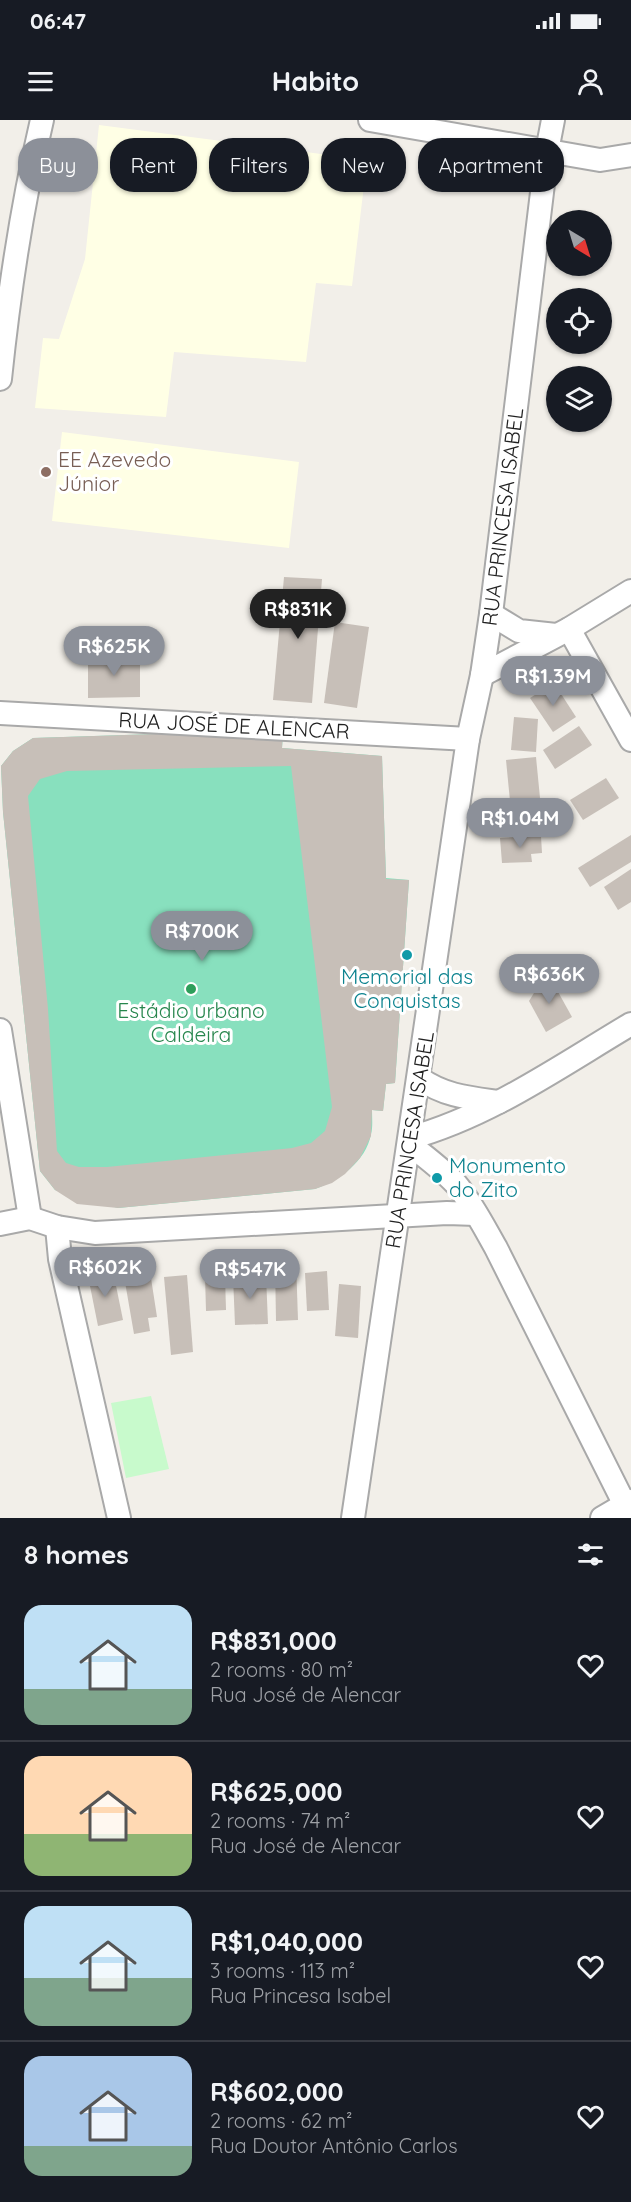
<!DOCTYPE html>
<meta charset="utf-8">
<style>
:root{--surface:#171b24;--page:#242831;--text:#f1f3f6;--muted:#9ea1a6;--line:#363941;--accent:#8c9099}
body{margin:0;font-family:Quicksand,sans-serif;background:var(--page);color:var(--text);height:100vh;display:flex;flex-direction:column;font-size:22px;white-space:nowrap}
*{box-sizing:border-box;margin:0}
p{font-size:20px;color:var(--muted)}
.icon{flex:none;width:33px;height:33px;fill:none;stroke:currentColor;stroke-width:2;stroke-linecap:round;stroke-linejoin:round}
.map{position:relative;height:1398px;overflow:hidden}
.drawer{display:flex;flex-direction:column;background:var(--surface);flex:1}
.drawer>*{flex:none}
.hud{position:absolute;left:18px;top:18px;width:596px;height:54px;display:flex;gap:12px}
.needle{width:39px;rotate:142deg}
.tools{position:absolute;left:546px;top:90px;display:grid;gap:12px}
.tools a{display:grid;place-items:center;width:66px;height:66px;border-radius:50%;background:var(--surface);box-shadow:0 2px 4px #0004;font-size:30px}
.price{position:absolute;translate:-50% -51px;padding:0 14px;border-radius:21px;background:var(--accent);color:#fff;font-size:20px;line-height:39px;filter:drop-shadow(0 2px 3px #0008)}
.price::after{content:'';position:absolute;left:50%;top:36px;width:18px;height:14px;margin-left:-9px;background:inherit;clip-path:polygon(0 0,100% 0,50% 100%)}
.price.on{background:#222;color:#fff}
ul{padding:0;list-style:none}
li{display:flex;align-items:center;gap:18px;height:150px;padding:0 24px}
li+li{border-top:2px solid var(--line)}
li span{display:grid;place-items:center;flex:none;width:168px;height:120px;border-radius:18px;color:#555}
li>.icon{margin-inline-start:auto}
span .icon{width:72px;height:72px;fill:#fffc;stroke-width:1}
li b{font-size:26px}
h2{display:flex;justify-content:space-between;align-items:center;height:72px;padding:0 24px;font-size:26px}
.chip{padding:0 21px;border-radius:24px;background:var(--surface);box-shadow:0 2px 4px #0004;font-size:21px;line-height:54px}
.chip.on{background:var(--accent);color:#fff}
.status{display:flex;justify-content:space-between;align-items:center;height:42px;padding:0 30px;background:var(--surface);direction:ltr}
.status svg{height:16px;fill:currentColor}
header{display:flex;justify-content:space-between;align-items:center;height:78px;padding:0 24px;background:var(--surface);font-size:27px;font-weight:700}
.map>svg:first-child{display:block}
.education{fill:#ffffe5}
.park{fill:#c8facc}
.pitch{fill:#88e0be}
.building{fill:#c7bfb8;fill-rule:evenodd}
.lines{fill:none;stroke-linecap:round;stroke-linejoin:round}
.minor-casing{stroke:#a9a9a9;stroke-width:26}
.minor{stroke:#fff;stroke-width:22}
.education-dot{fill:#8d6e63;stroke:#fff;stroke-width:2}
.culture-dot{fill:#0f9aa8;stroke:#fff;stroke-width:2}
.leisure-dot{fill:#2e9e5b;stroke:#fff;stroke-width:2}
.labels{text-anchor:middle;stroke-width:6;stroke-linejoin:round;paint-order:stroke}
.education-label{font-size:21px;fill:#785e54;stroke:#fff;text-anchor:start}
.street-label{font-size:21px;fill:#222;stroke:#fff}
.culture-label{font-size:21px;fill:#0d838f;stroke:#fff}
.leisure-label{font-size:21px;fill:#27864d;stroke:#fff}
</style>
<div class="status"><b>06:47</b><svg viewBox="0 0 49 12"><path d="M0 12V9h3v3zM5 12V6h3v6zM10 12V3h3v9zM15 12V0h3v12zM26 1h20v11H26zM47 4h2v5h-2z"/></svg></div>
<header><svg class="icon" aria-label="menu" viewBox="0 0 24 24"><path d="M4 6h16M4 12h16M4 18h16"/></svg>Habito<svg class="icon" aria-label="person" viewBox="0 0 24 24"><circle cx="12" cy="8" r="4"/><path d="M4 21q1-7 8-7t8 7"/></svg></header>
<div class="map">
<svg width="631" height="1398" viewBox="0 0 631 1398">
<rect width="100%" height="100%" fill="#f2efe9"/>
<!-- education -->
<g class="education">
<path d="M99 5 367 40 352 166 316 163 306 242 174 232 166 297 35 288 43 218 59 219 85 139Z"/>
<path d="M62 312 299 342 289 428 52 401Z"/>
</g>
<!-- park -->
<path class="park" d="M151 1276 169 1349 126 1358 111 1283Z"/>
<!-- pitch -->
<path class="pitch" d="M216 612 283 613 282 628 382 636 386 758 409 760 395 963 386 964 383 991 372 990C372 998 373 1007 371 1014 366 1042 339 1060 315 1069L118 1088 55 1070 40 1051 3 692 1 646 13 631 33 618Z"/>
<!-- building -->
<g class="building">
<path d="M284 457 322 459 312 583 273 580Z"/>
<path d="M335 502 369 507 357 588 324 583Z"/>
<path d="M140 537V577L88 578V538Z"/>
<path d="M554 563 576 597 553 612 530 578Z"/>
<path d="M514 597 538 599 536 632 511 630Z"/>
<path d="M579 606 592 625 555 649 543 630Z"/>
<path d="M216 612 283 613 282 628 382 636 386 759 409 760 395 963 386 964 383 991 372 990 371 1016 360 1038 345 1054 332 1063 315 1069 118 1088 77 1084 55 1070 40 1051 3 692 1 646 13 631 33 618ZM291 646 332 987 325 1011 311 1023 292 1028 107 1047H79L66 1043 57 1031 48 889 28 676 40 659 67 651Z"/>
<path d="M536 637 540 678 510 681 506 640Z"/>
<path d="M606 658 619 678 583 700 570 680Z"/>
<path d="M534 688 535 710 501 712 500 689Z"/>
<path d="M631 715V742L590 767 578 748Z"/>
<path d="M541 716 542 733 531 734 532 742 502 743 500 718Z"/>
<path d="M631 749V782L618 790 604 767Z"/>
<path d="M547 852 572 897 546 912 529 881Z"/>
<path d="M296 1141 298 1200 276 1201 275 1142Z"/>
<path d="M113 1151 123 1200 98 1206 88 1156Z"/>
<path d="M327 1151 329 1190 307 1191 305 1153Z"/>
<path d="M187 1155 193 1232 171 1235 164 1157Z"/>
<path d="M266 1155 268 1204 235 1205 233 1156Z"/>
<path d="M205 1156H225L226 1190 206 1191Z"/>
<path d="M151 1158 157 1197 148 1198 150 1211 134 1214 125 1162Z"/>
<path d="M339 1164 361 1166 358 1218 335 1216Z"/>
</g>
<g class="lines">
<defs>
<g id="minor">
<path d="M370 0 600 40 631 35"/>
<path d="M0 259C9 172 22 85 42 0"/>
<path d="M491 494 519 511 556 515"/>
<path d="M569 509 631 620"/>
<path d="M482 555 569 509 631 471"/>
<path d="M0 593 468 619"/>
<path d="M0 910 30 1098"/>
<path d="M419 958C444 976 469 978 499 982"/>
<path d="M410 1018C490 996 560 946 631 904"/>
<path d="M409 1024C426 1037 442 1049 456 1064 472 1083 484 1107 496 1128L631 1397"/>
<path d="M0 1104 30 1098 57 1107 95 1113 447 1093 476 1094"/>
<path d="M57 1107 60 1139 119 1398"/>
<path d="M353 1398 468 619 482 555 491 494 547 31 553 0"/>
<path d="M602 1398 631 1381"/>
</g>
</defs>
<!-- minor casing -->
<use href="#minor" class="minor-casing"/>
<!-- minor -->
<use href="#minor" class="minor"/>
</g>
<!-- markers -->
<circle class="education-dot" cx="46" cy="352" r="6"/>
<g class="culture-dot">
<circle cx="407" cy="835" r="6"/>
<circle cx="437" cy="1058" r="6"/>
</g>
<circle class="leisure-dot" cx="191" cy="869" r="6"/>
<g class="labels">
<!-- education labels -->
<g class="education-label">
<text x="58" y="347">EE Azevedo<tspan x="58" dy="24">Júnior</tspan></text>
</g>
<!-- street labels -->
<g class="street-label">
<text transform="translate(503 397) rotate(-83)" y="7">RUA PRINCESA ISABEL</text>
<text transform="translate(234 606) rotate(3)" y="7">RUA JOSÉ DE ALENCAR</text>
<text transform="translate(410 1020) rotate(-81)" y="7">RUA PRINCESA ISABEL</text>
</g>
<!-- culture labels -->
<g class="culture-label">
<text x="407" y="864">Memorial das<tspan x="407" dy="24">Conquistas</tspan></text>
<text x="449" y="1053" text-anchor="start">Monumento<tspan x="449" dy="24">do Zito</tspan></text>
</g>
<!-- leisure labels -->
<g class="leisure-label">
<text x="191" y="898">Estádio urbano<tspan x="191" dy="24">Caldeira</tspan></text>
</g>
</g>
</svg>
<div class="tools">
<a><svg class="needle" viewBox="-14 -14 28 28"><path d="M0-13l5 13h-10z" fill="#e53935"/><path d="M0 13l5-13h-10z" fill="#9ea1a6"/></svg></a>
<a><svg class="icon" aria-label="locate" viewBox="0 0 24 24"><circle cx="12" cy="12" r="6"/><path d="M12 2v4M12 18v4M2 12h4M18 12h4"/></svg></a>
<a><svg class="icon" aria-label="layers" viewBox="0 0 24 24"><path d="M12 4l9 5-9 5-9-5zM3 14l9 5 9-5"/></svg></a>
</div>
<b class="price on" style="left:298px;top:520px">R$831K</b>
<b class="price" style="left:114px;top:557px">R$625K</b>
<b class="price" style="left:553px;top:587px">R$1.39M</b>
<b class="price" style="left:520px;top:729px">R$1.04M</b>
<b class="price" style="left:202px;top:842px">R$700K</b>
<b class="price" style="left:549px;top:885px">R$636K</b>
<b class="price" style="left:105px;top:1178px">R$602K</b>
<b class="price" style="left:250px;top:1180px">R$547K</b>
<div class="hud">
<a class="chip on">Buy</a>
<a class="chip">Rent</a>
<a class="chip">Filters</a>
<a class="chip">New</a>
<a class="chip">Apartment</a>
</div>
</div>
<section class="drawer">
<h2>8 homes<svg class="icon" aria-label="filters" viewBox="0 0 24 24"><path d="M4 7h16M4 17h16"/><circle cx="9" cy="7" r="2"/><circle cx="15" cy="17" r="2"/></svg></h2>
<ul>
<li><span style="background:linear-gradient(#bfe0f5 70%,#7fa58c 0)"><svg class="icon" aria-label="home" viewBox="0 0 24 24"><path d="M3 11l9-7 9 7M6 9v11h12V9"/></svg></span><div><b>R$831,000</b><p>2 rooms · 80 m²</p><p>Rua José de Alencar</p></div><svg class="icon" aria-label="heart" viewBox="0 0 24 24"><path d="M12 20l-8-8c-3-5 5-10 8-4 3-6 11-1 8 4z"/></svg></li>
<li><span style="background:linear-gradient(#ffd9b3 65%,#8fb573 0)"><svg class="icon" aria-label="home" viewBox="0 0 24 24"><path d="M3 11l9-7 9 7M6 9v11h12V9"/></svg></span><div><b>R$625,000</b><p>2 rooms · 74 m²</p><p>Rua José de Alencar</p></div><svg class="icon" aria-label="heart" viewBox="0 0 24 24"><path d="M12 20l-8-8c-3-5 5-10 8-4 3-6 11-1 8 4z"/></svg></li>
<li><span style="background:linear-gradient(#bfe0f5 60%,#7fa58c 0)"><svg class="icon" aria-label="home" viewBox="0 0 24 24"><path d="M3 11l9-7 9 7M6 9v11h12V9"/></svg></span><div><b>R$1,040,000</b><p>3 rooms · 113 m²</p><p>Rua Princesa Isabel</p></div><svg class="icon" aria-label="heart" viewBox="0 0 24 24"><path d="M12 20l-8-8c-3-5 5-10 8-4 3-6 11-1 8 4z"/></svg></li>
<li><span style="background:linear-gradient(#a9c7e8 75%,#7fa58c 0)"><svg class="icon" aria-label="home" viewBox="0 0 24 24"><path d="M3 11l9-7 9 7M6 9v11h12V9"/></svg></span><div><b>R$602,000</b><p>2 rooms · 62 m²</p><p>Rua Doutor Antônio Carlos</p></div><svg class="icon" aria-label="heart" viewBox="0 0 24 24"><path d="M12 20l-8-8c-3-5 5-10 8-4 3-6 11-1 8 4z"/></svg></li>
</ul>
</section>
